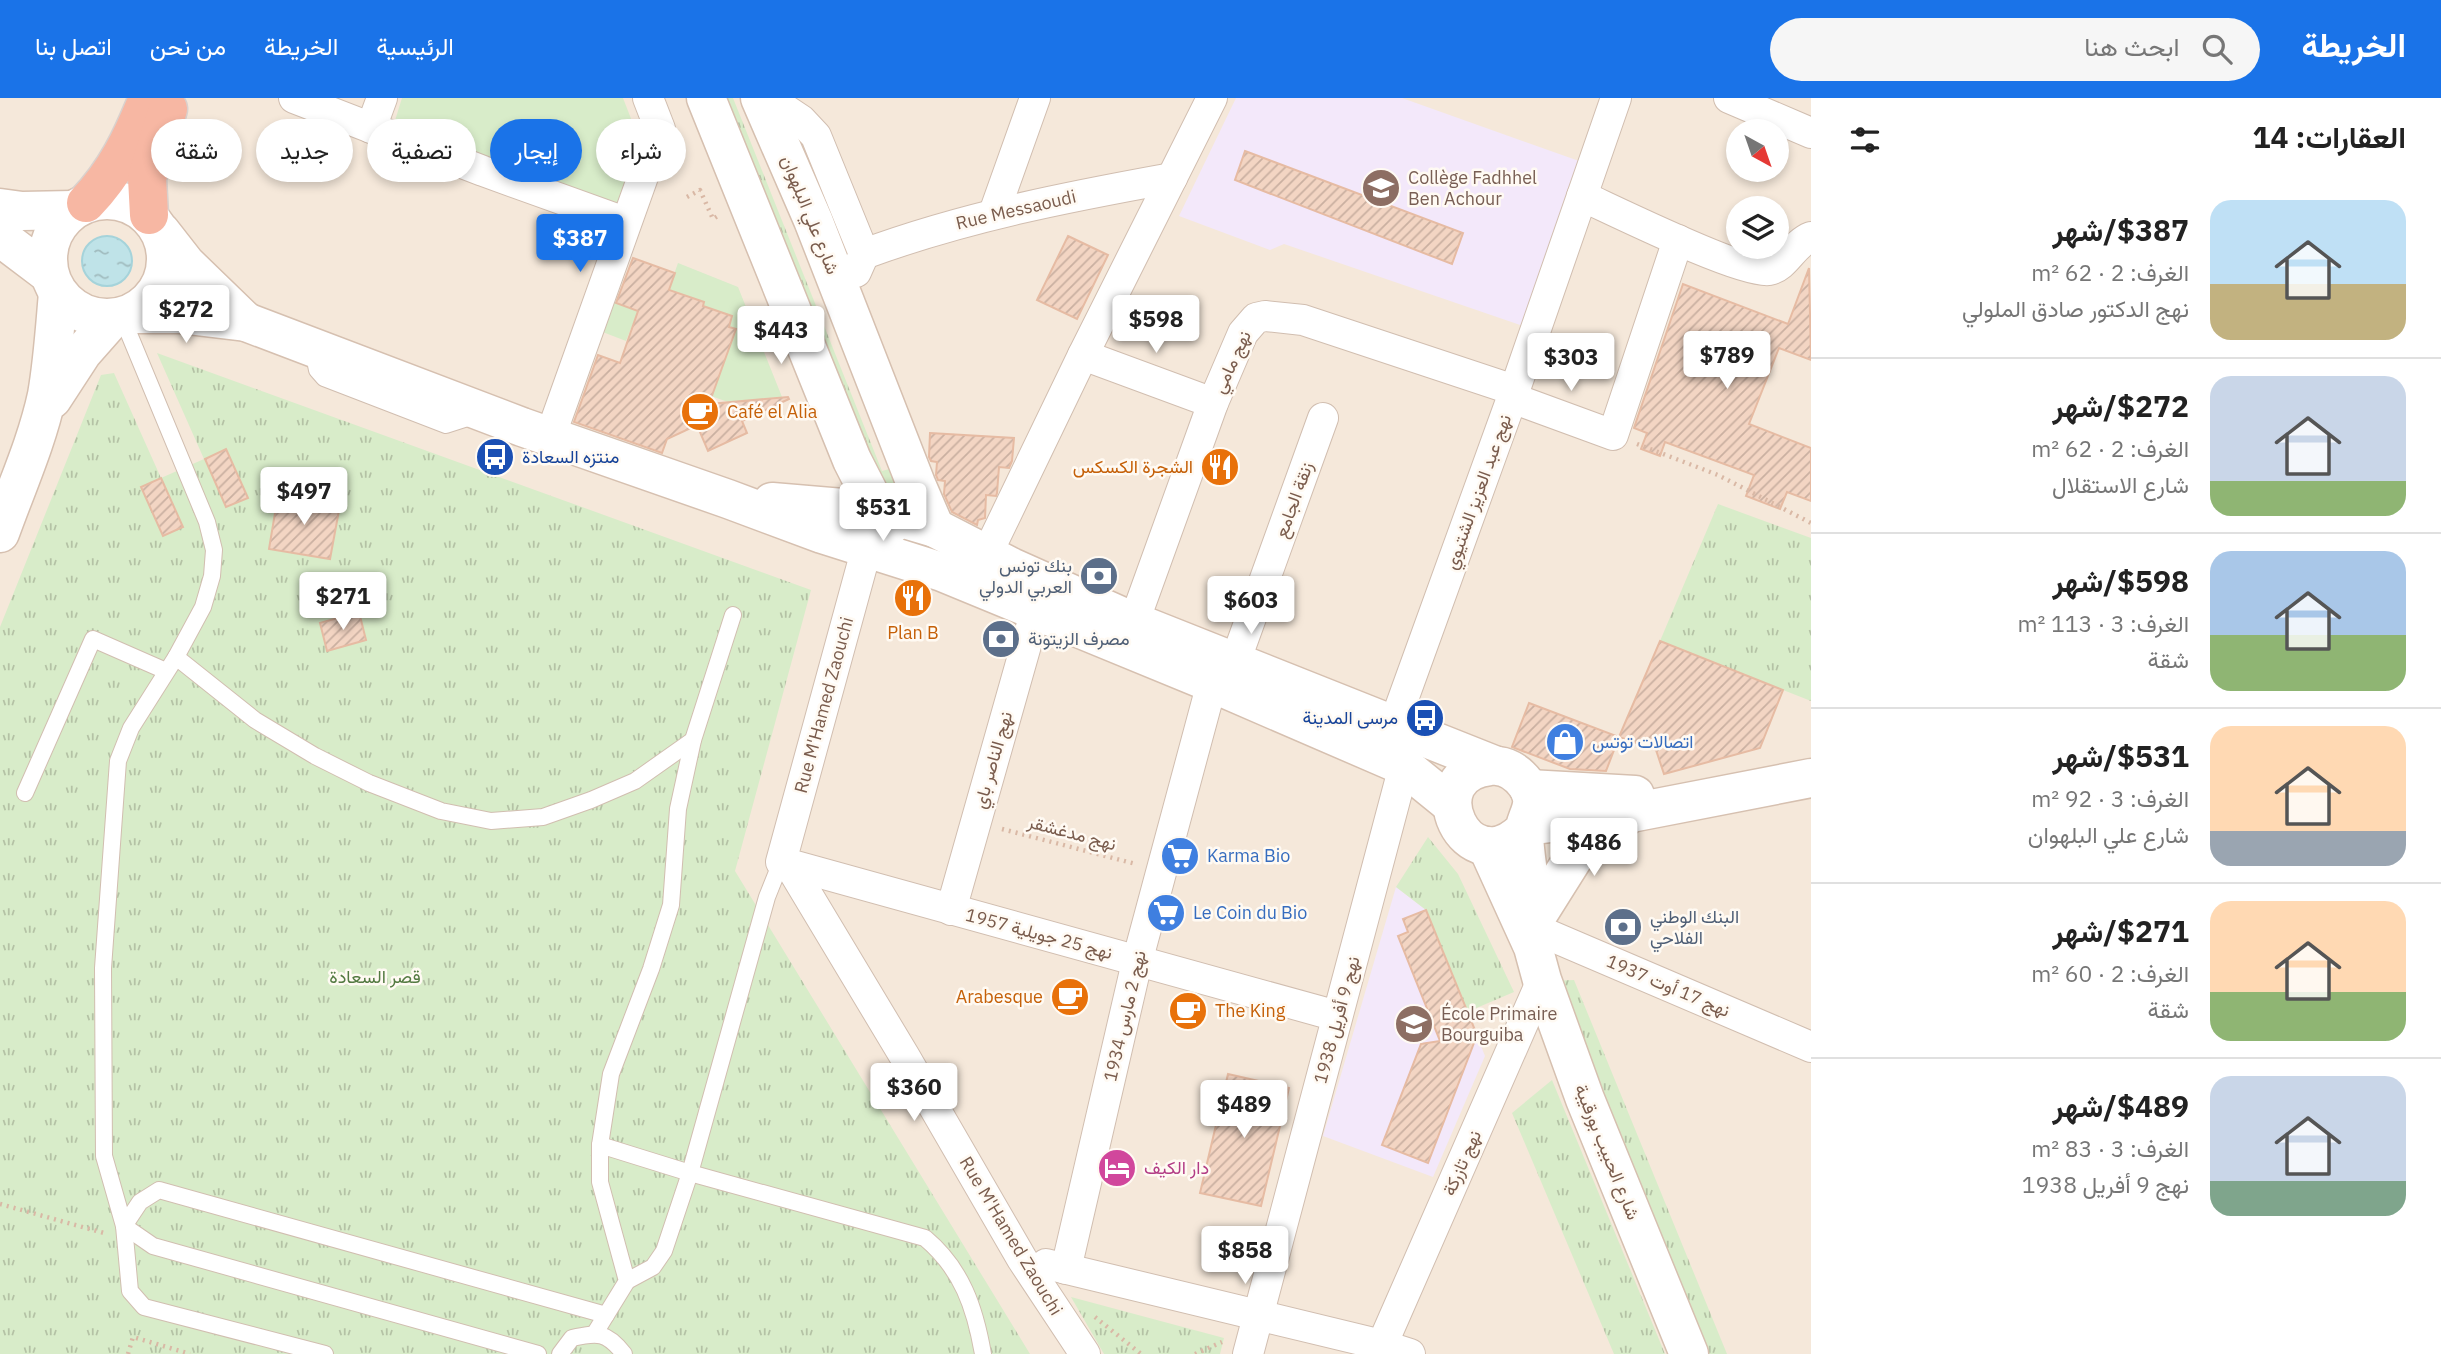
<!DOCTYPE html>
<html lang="ar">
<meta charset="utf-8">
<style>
:root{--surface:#fff;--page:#f6f6f6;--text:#222;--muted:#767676;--line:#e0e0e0;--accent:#1a73e8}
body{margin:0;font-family:"IBM Plex Sans",Vazirmatn,sans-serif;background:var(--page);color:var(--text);direction:rtl;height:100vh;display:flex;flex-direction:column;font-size:26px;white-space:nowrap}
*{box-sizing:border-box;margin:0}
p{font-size:23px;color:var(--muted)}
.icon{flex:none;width:38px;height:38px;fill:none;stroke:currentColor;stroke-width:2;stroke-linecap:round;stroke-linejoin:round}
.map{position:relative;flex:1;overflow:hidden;direction:ltr}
.details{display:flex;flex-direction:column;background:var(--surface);width:630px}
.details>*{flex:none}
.hud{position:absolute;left:21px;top:21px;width:665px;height:63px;direction:rtl;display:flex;gap:14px}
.needle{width:46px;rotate:140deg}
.fabs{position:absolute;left:1726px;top:21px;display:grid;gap:14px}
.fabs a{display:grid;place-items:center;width:63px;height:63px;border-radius:50%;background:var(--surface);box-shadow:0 4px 10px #0003;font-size:35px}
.price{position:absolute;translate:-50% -60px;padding:0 16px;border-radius:7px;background:#fff;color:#222;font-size:23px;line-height:46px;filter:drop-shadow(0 2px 4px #0008)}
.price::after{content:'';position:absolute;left:50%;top:42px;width:21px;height:16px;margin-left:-10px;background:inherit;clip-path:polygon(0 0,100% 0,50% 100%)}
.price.current{background:var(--accent);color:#fff}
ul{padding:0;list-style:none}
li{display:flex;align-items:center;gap:21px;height:175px;padding:0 35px}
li+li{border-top:2px solid var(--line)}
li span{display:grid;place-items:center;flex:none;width:196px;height:140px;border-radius:21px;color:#555}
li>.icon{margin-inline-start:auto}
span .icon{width:84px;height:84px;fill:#fffc;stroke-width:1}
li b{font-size:30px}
h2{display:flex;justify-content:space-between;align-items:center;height:84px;padding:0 35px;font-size:30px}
.tag{padding:0 24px;border-radius:32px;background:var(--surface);box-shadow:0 4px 10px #0003;font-size:24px;line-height:63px}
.tag.current{background:var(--accent);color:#fff}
header{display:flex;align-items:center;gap:42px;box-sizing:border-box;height:98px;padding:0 35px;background:var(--accent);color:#fff}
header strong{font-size:33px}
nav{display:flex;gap:38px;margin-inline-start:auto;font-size:24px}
.search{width:490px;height:63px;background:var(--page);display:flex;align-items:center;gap:18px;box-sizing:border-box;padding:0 24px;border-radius:38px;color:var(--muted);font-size:26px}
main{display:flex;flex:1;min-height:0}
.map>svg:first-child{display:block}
.residential{fill:#f5e8da;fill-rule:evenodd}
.education{fill:#f3e8fa}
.grass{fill:url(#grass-tufts)}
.garden{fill:#d8ecc9}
.water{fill:url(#water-ripples);stroke:#a5d3da;stroke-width:2}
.building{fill:url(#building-hatch);stroke:#e6bba3;stroke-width:2}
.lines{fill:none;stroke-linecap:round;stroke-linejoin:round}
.lane-casing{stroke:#d1beb0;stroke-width:18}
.street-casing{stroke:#d1beb0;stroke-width:32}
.secondary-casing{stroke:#d6c0b0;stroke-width:41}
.highway-casing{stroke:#dad1cd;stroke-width:41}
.path{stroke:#d9b8a5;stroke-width:4.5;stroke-dasharray:2 5;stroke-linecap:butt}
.lane{stroke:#fff;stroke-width:16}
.street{stroke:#fff;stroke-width:30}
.secondary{stroke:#fff;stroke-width:38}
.highway{stroke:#f7b7a3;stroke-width:38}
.labels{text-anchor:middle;stroke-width:5;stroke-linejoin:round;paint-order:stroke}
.education-label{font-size:18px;fill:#785e54;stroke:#fffaf3;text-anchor:start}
.street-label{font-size:18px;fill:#7a5c4d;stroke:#fffaf3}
.food-label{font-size:18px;fill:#c56008;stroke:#fffaf3;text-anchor:start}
.transit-label{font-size:18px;fill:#164399;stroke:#fffaf3;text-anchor:start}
.service-label{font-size:18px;fill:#4e5e75;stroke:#fffaf3;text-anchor:start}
.shop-label{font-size:18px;fill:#366cbe;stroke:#fffaf3;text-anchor:start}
.park-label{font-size:18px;fill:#537a41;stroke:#fffaf3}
.hotel-label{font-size:18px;fill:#b23c85;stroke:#fffaf3;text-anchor:start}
</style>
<header>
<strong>الخريطة</strong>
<div class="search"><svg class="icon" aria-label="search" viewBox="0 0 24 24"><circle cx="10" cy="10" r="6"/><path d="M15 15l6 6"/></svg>ابحث هنا</div>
<nav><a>الرئيسية</a><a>الخريطة</a><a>من نحن</a><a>اتصل بنا</a></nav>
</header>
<main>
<section class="details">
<h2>العقارات: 14<svg class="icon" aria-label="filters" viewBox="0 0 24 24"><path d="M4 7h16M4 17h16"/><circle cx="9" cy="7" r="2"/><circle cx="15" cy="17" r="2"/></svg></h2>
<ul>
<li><span style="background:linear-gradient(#bfe0f5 60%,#c2b280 0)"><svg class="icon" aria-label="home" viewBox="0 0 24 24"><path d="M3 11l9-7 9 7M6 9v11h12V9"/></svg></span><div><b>$387/شهر</b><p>الغرف: 2 · 62 m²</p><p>نهج الدكتور صادق الملولي</p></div></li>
<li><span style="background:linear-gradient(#c9d6e8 75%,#8fb573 0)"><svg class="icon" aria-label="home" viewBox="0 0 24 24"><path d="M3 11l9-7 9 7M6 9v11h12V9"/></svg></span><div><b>$272/شهر</b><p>الغرف: 2 · 62 m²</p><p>شارع الاستقلال</p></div></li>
<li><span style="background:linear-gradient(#a9c7e8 60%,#8fb573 0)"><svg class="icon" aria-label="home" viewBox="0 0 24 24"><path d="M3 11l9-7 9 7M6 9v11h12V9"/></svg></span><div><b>$598/شهر</b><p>الغرف: 3 · 113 m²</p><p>شقة</p></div></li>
<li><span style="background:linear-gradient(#ffd9b3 75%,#9aa5b1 0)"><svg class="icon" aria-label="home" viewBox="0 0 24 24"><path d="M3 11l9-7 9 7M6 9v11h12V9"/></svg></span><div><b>$531/شهر</b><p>الغرف: 3 · 92 m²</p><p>شارع علي البلهوان</p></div></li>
<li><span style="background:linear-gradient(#ffd9b3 65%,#8fb573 0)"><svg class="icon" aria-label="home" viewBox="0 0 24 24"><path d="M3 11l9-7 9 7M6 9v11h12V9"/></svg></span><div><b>$271/شهر</b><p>الغرف: 2 · 60 m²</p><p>شقة</p></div></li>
<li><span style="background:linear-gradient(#c9d6e8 75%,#7fa58c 0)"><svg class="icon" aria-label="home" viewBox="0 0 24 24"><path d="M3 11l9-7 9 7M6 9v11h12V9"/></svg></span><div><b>$489/شهر</b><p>الغرف: 3 · 83 m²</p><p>نهج 9 أفريل 1938</p></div></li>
</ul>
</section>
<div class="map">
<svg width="1811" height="1256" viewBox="0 0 1811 1256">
<defs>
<pattern id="grass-tufts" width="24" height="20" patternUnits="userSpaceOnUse" patternTransform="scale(1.75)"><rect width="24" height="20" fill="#d8ecc9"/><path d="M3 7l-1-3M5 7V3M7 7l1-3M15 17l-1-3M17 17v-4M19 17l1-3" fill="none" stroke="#b4c2a5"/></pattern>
<pattern id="water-ripples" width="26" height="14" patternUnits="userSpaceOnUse" patternTransform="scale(1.75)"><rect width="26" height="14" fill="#bfe3e8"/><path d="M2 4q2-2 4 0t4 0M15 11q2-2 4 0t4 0" fill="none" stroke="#a0bbbe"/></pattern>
<pattern id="building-hatch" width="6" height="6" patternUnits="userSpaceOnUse" patternTransform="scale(1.75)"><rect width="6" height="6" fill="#f3d5c3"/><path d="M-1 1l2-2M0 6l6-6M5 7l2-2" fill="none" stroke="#cab0a1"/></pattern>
</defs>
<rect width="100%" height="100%" fill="#fdf6ec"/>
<!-- residential -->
<path class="residential" d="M0 0H1811V1256H0ZM1738 33H1776V72H1738ZM1738 110H1776V149H1738Z"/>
<!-- education -->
<g class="education">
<path d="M1236 0H1402L1579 63 1526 229 1284 146 1270 152 1179 118Z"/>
<path d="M1396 789 1426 812 1485 958 1433 1079 1323 1038Z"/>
</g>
<!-- grass -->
<g class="grass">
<path d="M718 0H733L882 373 893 370 898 382 892 393 886 394Z"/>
<path d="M157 255 811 492 735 773 1030 1256H0V529L101 277 114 275 161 380 204 361Z"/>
<path d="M1718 406 1811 440V603L1660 543Z"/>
<path d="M1428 739 1458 776 1514 894 1467 914 1426 812 1396 789Z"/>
<path d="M1574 882 1727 1256H1700L1547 883Z"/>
<path d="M1552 982 1665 1256H1614L1512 1015Z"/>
<path d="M1071 1199 1224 1240 1220 1256H1104Z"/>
</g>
<!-- garden -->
<g class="garden">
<path d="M402 0H623L642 49 624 107 393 29Z"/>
<path d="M678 165 738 189 782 299 728 304 711 298 735 231 729 229 732 218 703 208 704 204 690 199 675 237 658 221Z"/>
<path d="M611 203 638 213 626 243 600 233Z"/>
</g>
<!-- water -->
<circle class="water" cx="107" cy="163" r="25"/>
<!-- building -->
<g class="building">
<path d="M1245 53 1463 135 1452 166 1235 82Z"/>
<path d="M1068 138 1108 157 1077 221 1037 202Z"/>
<path d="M633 160 675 175 669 192 704 204 703 208 732 218 729 229 736 231 709 306 788 299 789 301 742 323 747 335 708 353 697 327 667 341 662 355 574 324 598 257 620 265 638 213 616 205Z"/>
<path d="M1809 170 1811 262 1779 250 1749 326 1811 350V403L1787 394 1780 411 1746 398 1754 377 1665 344 1660 358 1641 351 1647 335 1634 330 1683 186 1788 226Z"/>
<path d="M930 335 1014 340 1012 363 1009 370 999 369 997 395 996 398 986 397 985 420 978 422 977 427 952 414 944 396 945 383 938 382 936 377 937 364 931 363 929 359Z"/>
<path d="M226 351 248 400 226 409 205 361Z"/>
<path d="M161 380 183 429 163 438 141 389Z"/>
<path d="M278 397 340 407 330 461 269 451Z"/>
<path d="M359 514 366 542 327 553 320 525Z"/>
<path d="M1660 543 1783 592 1760 650 1664 676 1656 652 1619 639Z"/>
<path d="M1529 605 1619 639 1606 673 1570 671 1512 649Z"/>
<path d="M1426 812 1477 937 1428 1065 1382 1047 1421 946 1440 943 1398 838 1408 834 1403 821Z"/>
<path d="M1228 976 1289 990 1261 1108 1200 1095Z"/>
</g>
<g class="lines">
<defs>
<g id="lane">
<path d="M122 219 207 424 214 452 212 478 203 509 176 559 131 630 118 663 103 870 104 1058 124 1128 153 1148 538 1256"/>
<path d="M313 252 317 272 324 280 446 327 474 318"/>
<path d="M176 559 255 622 315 658 369 685 441 713 491 723 543 719 591 702 635 683 693 642"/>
<path d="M25 695 93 541 166 573"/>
<path d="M600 1047 690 1075 925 1140C962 1171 975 1210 983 1256"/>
<path d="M627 1183 653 1169 664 1153 690 1075 767 799 781 764"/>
<path d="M595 1235 627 1183 600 1084V1047L611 976 651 871 671 807 678 711 693 642 733 517"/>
<path d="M325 1256 144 1209 130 1193 124 1128 140 1104 159 1092 606 1217"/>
<path d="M560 1256 572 1240C598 1234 607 1234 624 1256"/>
</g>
<g id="street">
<path d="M294 0 483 73 625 124"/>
<path d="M768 0 801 22 816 38 864 156 856 174"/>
<path d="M1729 0 1811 35"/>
<path d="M371 30 382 0"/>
<path d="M1582 98C1613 112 1744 177 1769 172 1786 169 1793 146 1811 139"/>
<path d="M994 115 1035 0"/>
<path d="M864 156C964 119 1067 99 1172 80"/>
<path d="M1083 257 1213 305"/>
<path d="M1512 300 1613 337 1678 142"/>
<path d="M550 339 660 31 648 0"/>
<path d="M872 431 781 764 1337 918"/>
<path d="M987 456 1083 257 1212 0"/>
<path d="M1134 524 1213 305 1243 235 1256 220 1265 218 1303 222 1514 292"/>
<path d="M1235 564 1323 320"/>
<path d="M1393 629 1512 300 1616 0"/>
<path d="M789 766 905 959 1022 1161 1085 1256"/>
<path d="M951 812 1036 512"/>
<path d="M1525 834 1535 831 1811 949"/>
<path d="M1046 1166 1382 1247 1410 1256"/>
<path d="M1066 1171 1137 864 1212 585"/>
<path d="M1382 1247 1542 882"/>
<path d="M1248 1256 1404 668"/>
</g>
<g id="secondary">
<path d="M706 0 852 362 878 413 890 428"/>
<path d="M760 0 813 122 916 386 935 430"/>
<circle cx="107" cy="161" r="59"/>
<path d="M0 110 22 113 73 112"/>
<path d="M161 134 186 166 246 224"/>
<path d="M0 139 49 176"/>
<path d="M130 216H179L246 224 522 329 728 401 822 436 942 474 1212 585 1404 668 1452 707"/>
<path d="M52 301 82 255 112 221"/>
<path d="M772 404 878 413 935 430 1011 469 1134 524 1494 667"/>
<path d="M0 435C16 390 37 344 47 297 53 263 55 229 58 195"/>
<path d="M1529 691 1635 697"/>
<path d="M1527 728 1631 715 1811 680"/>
<path d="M1524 732C1466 790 1415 676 1490 668 1505 666 1517 674 1526 686 1541 707 1524 719 1524 736 1525 767 1533 797 1535 827"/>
<path d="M1487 748 1533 849 1542 882 1585 1001 1689 1256"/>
<path d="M1535 821 1579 751 1593 739 1624 720"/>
</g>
<g id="highway">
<path d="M86 105C116 74 132 40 148 0"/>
<path d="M149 117 147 80 168 11"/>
</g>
</defs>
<!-- lane casing -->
<use href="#lane" class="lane-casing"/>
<!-- street casing -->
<use href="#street" class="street-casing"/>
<!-- secondary casing -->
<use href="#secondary" class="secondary-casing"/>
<!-- highway casing -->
<use href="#highway" class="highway-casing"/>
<!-- path -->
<g class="path">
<path d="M687 99 700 92 713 121 721 116"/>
<path d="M1637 346 1718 377 1811 425"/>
<path d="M1002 731 1136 766"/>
<path d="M0 1106 104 1135"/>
<path d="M1095 1219 1141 1256"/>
<path d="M128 1256 133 1239 190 1256"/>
<path d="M1195 1256 1222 1244"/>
</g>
<!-- lane -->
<use href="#lane" class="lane"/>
<!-- street -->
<use href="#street" class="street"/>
<!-- secondary -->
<use href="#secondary" class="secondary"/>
<!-- highway -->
<use href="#highway" class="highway"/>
</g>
<!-- icons -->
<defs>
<symbol id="school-disc" viewBox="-11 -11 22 22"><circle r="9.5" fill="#8d6e63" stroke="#fffaf3"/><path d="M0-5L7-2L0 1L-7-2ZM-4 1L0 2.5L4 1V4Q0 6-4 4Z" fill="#fff"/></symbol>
<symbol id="cafe-disc" viewBox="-11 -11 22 22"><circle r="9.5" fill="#e8710a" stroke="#fffaf3"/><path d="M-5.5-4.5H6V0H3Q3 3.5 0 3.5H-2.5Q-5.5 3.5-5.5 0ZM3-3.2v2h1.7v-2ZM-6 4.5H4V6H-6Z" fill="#fff"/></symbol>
<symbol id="bus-disc" viewBox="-11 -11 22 22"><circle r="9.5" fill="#1a4fb4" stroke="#fffaf3"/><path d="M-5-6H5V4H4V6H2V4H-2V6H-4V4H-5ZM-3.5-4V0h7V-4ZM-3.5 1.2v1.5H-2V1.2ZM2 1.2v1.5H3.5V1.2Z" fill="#fff"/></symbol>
<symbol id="restaurant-disc" viewBox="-11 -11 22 22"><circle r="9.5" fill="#e8710a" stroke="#fffaf3"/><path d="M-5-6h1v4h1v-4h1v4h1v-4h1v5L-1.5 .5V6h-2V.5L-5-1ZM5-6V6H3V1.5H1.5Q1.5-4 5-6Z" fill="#fff"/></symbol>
<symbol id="bank-disc" viewBox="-11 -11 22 22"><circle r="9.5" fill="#5c6f8a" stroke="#fffaf3"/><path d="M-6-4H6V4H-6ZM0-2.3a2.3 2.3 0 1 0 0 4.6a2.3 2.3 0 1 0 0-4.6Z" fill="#fff"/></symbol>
<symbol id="shop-disc" viewBox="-11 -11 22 22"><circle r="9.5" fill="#3f7fe0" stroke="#fffaf3"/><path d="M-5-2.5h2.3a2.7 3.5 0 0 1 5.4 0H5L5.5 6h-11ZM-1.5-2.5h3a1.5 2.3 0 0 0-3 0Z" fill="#fff"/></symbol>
<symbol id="supermarket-disc" viewBox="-11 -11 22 22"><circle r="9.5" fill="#3f7fe0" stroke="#fffaf3"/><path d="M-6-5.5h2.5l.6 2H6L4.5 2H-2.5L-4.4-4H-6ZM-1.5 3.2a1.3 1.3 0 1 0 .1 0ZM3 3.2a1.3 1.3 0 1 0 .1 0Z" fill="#fff"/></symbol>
<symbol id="hotel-disc" viewBox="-11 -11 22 22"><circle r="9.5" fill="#d1479c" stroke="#fffaf3"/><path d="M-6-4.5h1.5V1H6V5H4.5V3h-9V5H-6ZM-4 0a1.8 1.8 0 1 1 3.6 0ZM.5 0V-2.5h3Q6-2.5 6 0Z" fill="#fff"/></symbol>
</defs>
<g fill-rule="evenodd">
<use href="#school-disc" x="1359" y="68" width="44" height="44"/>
<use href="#cafe-disc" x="678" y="292" width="44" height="44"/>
<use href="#bus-disc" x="473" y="337" width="44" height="44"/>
<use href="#restaurant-disc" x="1198" y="347" width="44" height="44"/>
<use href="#bank-disc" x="1077" y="456" width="44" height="44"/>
<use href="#restaurant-disc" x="891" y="478" width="44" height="44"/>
<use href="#bank-disc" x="979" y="519" width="44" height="44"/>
<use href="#bus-disc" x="1403" y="598" width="44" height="44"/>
<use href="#shop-disc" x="1543" y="622" width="44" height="44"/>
<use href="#supermarket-disc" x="1158" y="736" width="44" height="44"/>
<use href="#supermarket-disc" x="1144" y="793" width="44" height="44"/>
<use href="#bank-disc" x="1601" y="807" width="44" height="44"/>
<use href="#cafe-disc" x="1048" y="877" width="44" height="44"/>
<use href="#cafe-disc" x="1166" y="891" width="44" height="44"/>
<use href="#school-disc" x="1392" y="904" width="44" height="44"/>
<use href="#hotel-disc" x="1095" y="1048" width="44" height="44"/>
</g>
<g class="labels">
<!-- education labels -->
<g class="education-label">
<text x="1408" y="86">Collège Fadhhel<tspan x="1408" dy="21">Ben Achour</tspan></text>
<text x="1441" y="922">École Primaire<tspan x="1441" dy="21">Bourguiba</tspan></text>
</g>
<!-- street labels -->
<g class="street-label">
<text transform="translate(1016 112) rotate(-13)" y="6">Rue Messaoudi</text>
<text transform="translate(810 117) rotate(68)" y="6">شارع علي البلهوان</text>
<text transform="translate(1232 264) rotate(-65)" y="6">نهج مامي</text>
<text transform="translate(1478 394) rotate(-70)" y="6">نهج عبد العزيز الشتيوي</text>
<text transform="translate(1294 402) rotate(-70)" y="6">زنقة الجامع</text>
<text transform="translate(824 607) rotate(-75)" y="6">Rue M'Hamed Zaouchi</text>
<text transform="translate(993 662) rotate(-74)" y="6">نهج الناصر باي</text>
<text transform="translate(1072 735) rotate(15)" y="6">نهج مدغشقر</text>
<text transform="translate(1039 836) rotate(15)" y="6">نهج 25 جويلية 1957</text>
<text transform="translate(1668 888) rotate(23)" y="6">نهج 17 أوت 1937</text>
<text transform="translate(1125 918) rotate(-77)" y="6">نهج 2 مارس 1934</text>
<text transform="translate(1337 922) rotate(-75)" y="6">نهج 9 أفريل 1938</text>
<text transform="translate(1607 1054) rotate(68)" y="6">شارع الحبيب بورقيبة</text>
<text transform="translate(1462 1065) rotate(-66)" y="6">نهج تازركة</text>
<text transform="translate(1011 1138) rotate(59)" y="6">Rue M'Hamed Zaouchi</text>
</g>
<!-- food labels -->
<g class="food-label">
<text x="727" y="320">Café el Alia</text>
<text x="1193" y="375" text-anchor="end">الشجرة الكسكس</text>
<text x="913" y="541" text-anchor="middle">Plan B</text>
<text x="1043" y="905" text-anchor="end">Arabesque</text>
<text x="1215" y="919">The King</text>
</g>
<!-- transit labels -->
<g class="transit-label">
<text x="522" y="365">منتزه السعادة</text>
<text x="1398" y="626" text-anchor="end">مرسى المدينة</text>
</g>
<!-- service labels -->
<g class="service-label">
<text x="1072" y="474" text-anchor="end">بنك تونس<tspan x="1072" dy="21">العربي الدولي</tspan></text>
<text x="1028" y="547">مصرف الزيتونة</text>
<text x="1650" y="825">البنك الوطني<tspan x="1650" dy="21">الفلاحي</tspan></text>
</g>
<!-- shop labels -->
<g class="shop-label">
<text x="1592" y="650">اتصالات توتس</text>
<text x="1207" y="764">Karma Bio</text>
<text x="1193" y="821">Le Coin du Bio</text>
</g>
<!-- park labels -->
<g class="park-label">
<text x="375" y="885">قصر السعادة</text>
</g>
<!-- hotel labels -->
<g class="hotel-label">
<text x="1144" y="1076">دار الكيف</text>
</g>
</g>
</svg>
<div class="fabs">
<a><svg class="needle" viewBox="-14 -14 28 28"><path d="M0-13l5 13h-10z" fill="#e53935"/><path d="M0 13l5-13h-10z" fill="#767676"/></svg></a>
<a><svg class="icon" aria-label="layers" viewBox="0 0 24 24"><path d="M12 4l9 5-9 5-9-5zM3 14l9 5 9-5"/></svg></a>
</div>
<b class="price current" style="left:580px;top:176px">$387</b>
<b class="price" style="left:186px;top:247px">$272</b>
<b class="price" style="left:1156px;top:257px">$598</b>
<b class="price" style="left:781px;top:268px">$443</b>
<b class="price" style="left:1727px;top:293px">$789</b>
<b class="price" style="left:1571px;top:295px">$303</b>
<b class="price" style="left:304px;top:429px">$497</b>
<b class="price" style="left:883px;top:445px">$531</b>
<b class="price" style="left:343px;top:534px">$271</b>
<b class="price" style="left:1251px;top:538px">$603</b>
<b class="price" style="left:1594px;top:780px">$486</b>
<b class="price" style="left:914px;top:1025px">$360</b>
<b class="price" style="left:1244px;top:1042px">$489</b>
<b class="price" style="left:1245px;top:1188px">$858</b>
<div class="hud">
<a class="tag">شراء</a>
<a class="tag current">إيجار</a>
<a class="tag">تصفية</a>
<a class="tag">جديد</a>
<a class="tag">شقة</a>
</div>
</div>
</main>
